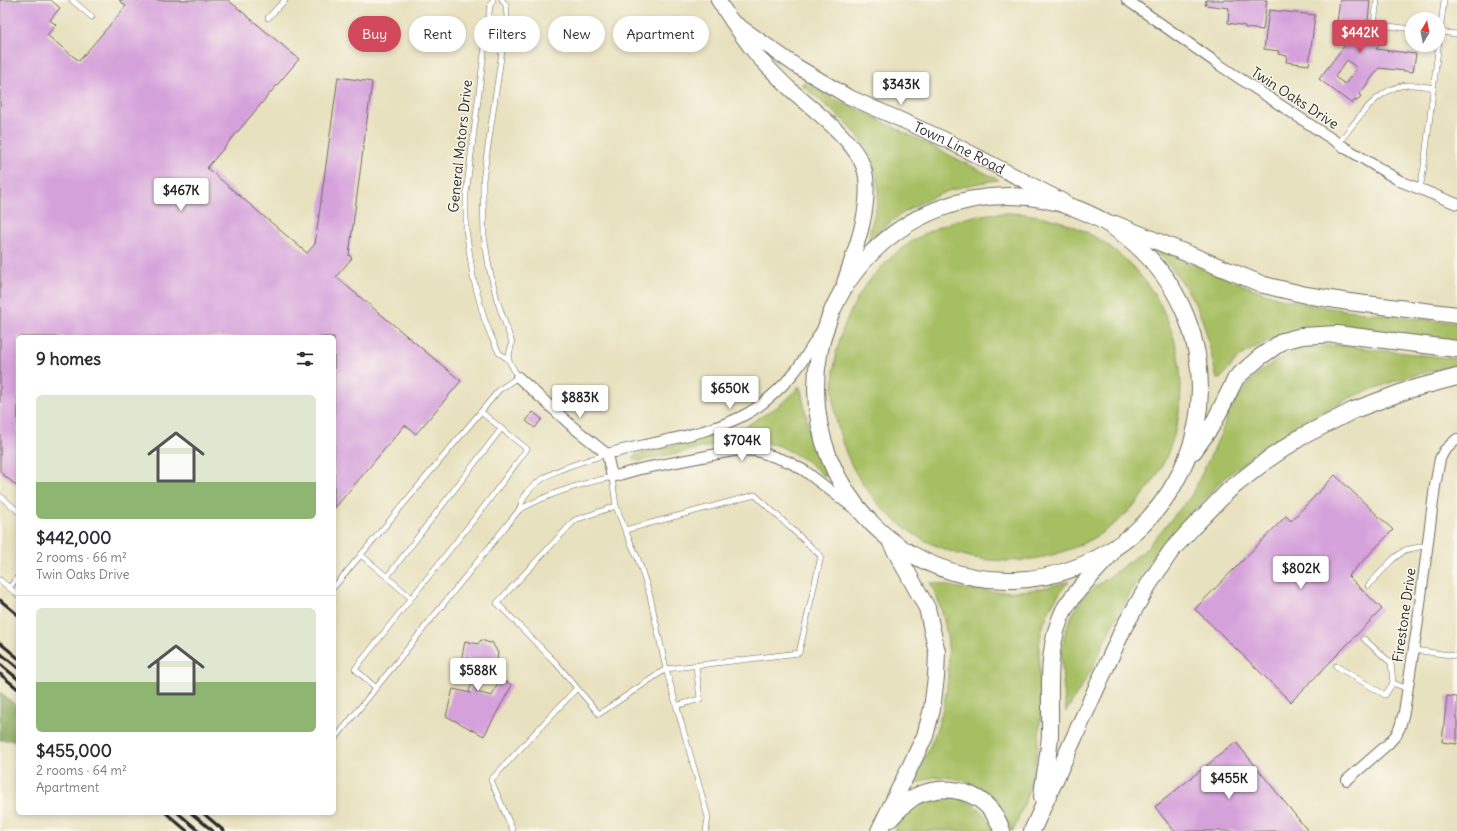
<!DOCTYPE html>
<meta charset="utf-8">
<style>
:root{--surface:#fff;--page:#f7f7f7;--text:#2b2b33;--muted:#7c7c81;--line:#e1e1e2;--accent:#d1495b}
body{margin:0;font-family:Delius,sans-serif;background:var(--page);color:var(--text);height:100vh;display:flex;flex-direction:column;font-size:15px;white-space:nowrap}
*{box-sizing:border-box;margin:0}
p{font-size:13px;color:var(--muted)}
.icon{flex:none;width:22px;height:22px;fill:none;stroke:currentColor;stroke-width:2;stroke-linecap:round;stroke-linejoin:round}
.map{position:relative;flex:1;overflow:hidden}
.drawer{position:absolute;left:16px;top:335px;width:320px;height:480px;display:flex;flex-direction:column;background:var(--surface);border-radius:6px;box-shadow:0 2px 6px #0003}
.drawer>*{flex:none}
.guide{position:absolute;left:348px;top:16px;width:380px;height:36px;display:flex;gap:8px}
.needle{width:26px;rotate:10deg}
.fabs{position:absolute;left:1405px;top:12px;display:grid;gap:8px}
.fabs a{display:grid;place-items:center;width:40px;height:40px;border-radius:50%;background:var(--surface);box-shadow:0 2px 6px #0003;font-size:20px}
.price{position:absolute;translate:-50% -34px;padding:0 9px;border-radius:4px;background:#fff;color:#222;font-size:13px;line-height:26px;filter:drop-shadow(0 1px 2px #0008)}
.price::after{content:'';position:absolute;left:50%;top:24px;width:12px;height:9px;margin-left:-6px;background:inherit;clip-path:polygon(0 0,100% 0,50% 100%)}
.price.selected{background:var(--accent);color:#fff}
ul{padding:0;list-style:none}
li{display:grid;align-content:center;gap:8px;height:212px;padding:0 20px}
li+li{border-top:1px solid var(--line)}
li span{display:grid;place-items:center;height:124px;border-radius:6px;color:#555}
li>.icon{margin-inline-start:auto}
span .icon{width:72px;height:72px;fill:#fffc;stroke-width:1}
li b{font-size:17px}
h2{display:flex;justify-content:space-between;align-items:center;height:48px;padding:0 20px;font-size:17px}
.pill{padding:0 14px;border-radius:18px;background:var(--surface);box-shadow:0 2px 6px #0003;font-size:14px;line-height:36px}
.pill.selected{background:var(--accent);color:#fff}
.map>svg:first-child{display:block}
.green{fill:#a7bf64;stroke:#697548}
.forest{fill:#85a65a;stroke:#586842}
.building{fill:#d5a1db;fill-rule:evenodd}
.lines{fill:none;stroke-linecap:round;stroke-linejoin:round}
.lane-casing{stroke:#6d6b5f;stroke-width:6}
.street-casing{stroke:#6d6b5f;stroke-width:12}
.secondary-casing{stroke:#6d6b5f;stroke-width:16}
.primary-casing{stroke:#6d6b5f;stroke-width:18}
.lane{stroke:#fff;stroke-width:5}
.street{stroke:#fff;stroke-width:10}
.secondary{stroke:#fff;stroke-width:14}
.primary{stroke:#fff;stroke-width:16}
.rail{stroke:#2b2b2b;stroke-width:3}
.labels{text-anchor:middle;stroke-width:3;stroke-linejoin:round;paint-order:stroke}
.street-label{font-size:14px;fill:#2b2b2b;stroke:#fbf7ec}
</style>
<div class="map">
<svg width="1457" height="831" viewBox="0 0 1457 831">
<rect width="100%" height="100%" fill="#fbf7ec"/>
<filter id="ink" filterUnits="userSpaceOnUse"><feTurbulence type="fractalNoise" baseFrequency=".025" numOctaves="2"/><feDisplacementMap in="SourceGraphic" scale="8" xChannelSelector="R" yChannelSelector="G"/><feConvolveMatrix kernelMatrix="1 2 1 2 8 2 1 2 1" color-interpolation-filters="sRGB"/></filter>
<filter id="wash" filterUnits="userSpaceOnUse"><feTurbulence type="fractalNoise" baseFrequency=".012" numOctaves="4" result="noise"/><feDisplacementMap in="SourceGraphic" scale="16" xChannelSelector="R" yChannelSelector="G"/><feGaussianBlur stdDeviation="0.9" result="paint"/><feColorMatrix in="noise" values="0 0 0 0 0 0 0 0 0 0 0 0 0 0 0 0 0 1.4 0 .05"/><feComposite in="paint" operator="in"/></filter>
<g filter="url(#wash)">
<rect width="100%" height="100%" fill="#e8e1bf"/>
<!-- green -->
<g class="green">
<path d="M803 82 832 98 864 112 999 180C961 184 927 196 896 218 886 225 878 235 869 243 868 227 878 211 878 195 880 141 837 116 802 85Z"/>
<circle cx="1007" cy="387" r="174"/>
<path d="M1152 245 1209 272 1273 296 1306 304 1329 308 1457 323V341L1283 334 1256 347 1240 356 1220 379H1217C1212 360 1209 340 1203 322 1192 292 1173 268 1151 246Z"/>
<path d="M1336 345 1457 359V365L1406 377 1349 398 1296 427 1259 451 1223 479 1159 549 1142 573 1109 631 1092 669 1066 712C1062 664 1053 634 1087 593L1144 551 1191 496 1219 438 1229 412 1240 395 1254 377 1266 367 1288 354 1302 349Z"/>
<path d="M799 386 801 389 808 425 827 476 823 475 807 461 780 446 744 439 639 461 634 460V456L639 454 746 426 777 407 792 395Z"/>
<path d="M1069 581C1052 601 1039 625 1039 652 1039 672 1042 691 1041 710 1039 752 1031 793 1013 831H1011C1006 819 1001 805 992 796 978 783 956 777 938 777 928 777 917 784 909 788 916 773 925 759 931 744 948 705 954 658 943 616 940 604 935 593 930 582 978 593 1021 597 1069 581Z"/>
<path d="M950 795C971 802 985 808 993 831H894L899 821 916 803Z"/>
</g>
<!-- forest -->
<path class="forest" d="M0 692 18 707V740H0Z"/>
<g id="blocks">
<!-- building -->
<g class="building">
<path d="M0 0H51L60 8 50 20 56 25 47 35 79 61 126 6 119 0H228L299 59 207 168 307 253 315 244 338 77 372 82 349 255 352 258 336 277 461 381 416 434 405 425 334 509V337H18V487L0 472Z"/>
<path d="M1206 0H1267L1263 30 1245 28V26L1228 23 1229 8 1205 5Z"/>
<path d="M1340 0H1370L1367 33 1376 40 1378 38 1383 41 1376 49 1416 54 1413 72 1379 68 1359 95 1361 96 1357 101 1355 100 1352 104 1319 79 1351 37 1346 34V31L1336 30ZM1347 60 1357 68 1345 84 1335 77Z"/>
<path d="M1269 10 1315 15 1309 65 1286 62 1287 56 1278 54 1279 51 1264 49Z"/>
<path d="M533 412 542 419 535 428 526 421Z"/>
<path d="M1335 475 1393 530 1348 576 1382 609 1291 702 1195 609 1286 516 1291 521Z"/>
<path d="M481 640 490 643 492 642 498 653 497 660 487 665 491 668 488 681 484 683 482 682 476 692 492 696 500 679 512 685 484 736 446 716 453 689 471 693 469 690 476 678 487 672 488 667 482 670 484 663 478 661V663L468 658 461 661 465 641 478 644Z"/>
<path d="M1447 696 1457 697V744L1442 742Z"/>
<path d="M1236 742 1308 831H1174L1155 807Z"/>
</g>
</g>
</g>
<g filter="url(#ink)">
<use href="#blocks" fill-opacity="0" stroke="#6d6b5f" stroke-width="1"/>
<g class="lines">
<defs>
<g id="lane">
<path d="M72 0 92 17"/>
<path d="M502 0 506 5 507 17 483 180V194L484 236 489 267 497 300 512 343 508 359"/>
<path d="M1377 0 1374 24 1412 29"/>
<path d="M268 18 285 0"/>
<path d="M1439 32 1457 34"/>
<path d="M1338 144C1355 123 1371 96 1397 87 1409 83 1422 86 1434 88"/>
<path d="M1420 189 1424 166 1444 0"/>
<path d="M0 496 18 511"/>
<path d="M616 506 575 520 497 603 556 663 599 714 666 669 708 817 706 831"/>
<path d="M519 510C548 494 579 484 612 477L616 506 625 530 755 495 821 556 799 653 666 669 650 596 638 559 625 530"/>
<path d="M361 555 387 577"/>
<path d="M0 580 18 595"/>
<path d="M1368 586 1393 559 1405 550 1428 545"/>
<path d="M334 587 499 390 518 377 508 359 499 353 491 336 484 318 473 277 466 229V194L490 6 493 0"/>
<path d="M9 588 18 577"/>
<path d="M411 598 387 577 501 429"/>
<path d="M1364 639 1391 663 1393 683"/>
<path d="M1414 650 1457 656"/>
<path d="M1336 666 1385 695 1393 683 1408 689"/>
<path d="M375 687 355 669 483 508 527 449 481 412"/>
<path d="M676 706 700 699 696 666"/>
<path d="M334 740 519 510C521 506 522 500 525 496 540 471 581 463 607 454"/>
<path d="M513 831 491 780 577 688"/>
</g>
<g id="street">
<path d="M1127 0 1221 66 1344 147 1400 181 1457 204"/>
<path d="M518 377 573 427 607 454 612 477 640 469 738 450 757 451 789 462 805 471 861 514"/>
<path d="M607 454C651 442 711 435 750 412 766 402 781 388 793 374 805 360 816 338 827 322"/>
<path d="M1347 780 1388 744 1396 735 1400 727 1404 712 1417 628 1435 486 1440 459 1444 451 1457 439"/>
</g>
<g id="secondary">
<path d="M718 0C731 20 744 41 760 59 770 69 780 80 790 89 814 111 862 144 866 177 870 214 855 249 844 283"/>
<path id="s1" d="M732 21 798 67 847 96 944 139 1063 201"/>
</g>
<g id="primary">
<circle cx="1008" cy="388" r="192"/>
<path d="M1115 224 1264 285 1306 295 1349 302 1457 315"/>
<path d="M1194 451 1213 424 1236 378 1260 357 1283 341 1302 336 1337 334 1457 349"/>
<path d="M1042 797C1044 776 1049 755 1050 734 1051 692 1045 649 1064 610 1074 592 1097 570 1111 554"/>
<path d="M890 819C898 811 906 801 916 796 951 781 990 793 1002 831"/>
<path d="M879 831 925 736 932 709 936 677 937 652 927 608 891 543"/>
<path d="M1032 831 1124 627 1149 584 1171 551 1192 528 1229 490 1267 460 1301 437 1354 410 1408 390 1457 377"/>
</g>
</defs>
<!-- lane casing -->
<use href="#lane" class="lane-casing"/>
<!-- street casing -->
<use href="#street" class="street-casing"/>
<!-- secondary casing -->
<use href="#secondary" class="secondary-casing"/>
<!-- primary casing -->
<use href="#primary" class="primary-casing"/>
<!-- lane -->
<use href="#lane" class="lane"/>
<!-- street -->
<use href="#street" class="street"/>
<!-- secondary -->
<use href="#secondary" class="secondary"/>
<!-- primary -->
<use href="#primary" class="primary"/>
<!-- rail -->
<g class="rail">
<path d="M0 600 18 615"/>
<path d="M0 643 18 658"/>
<path d="M0 653 18 668"/>
<path d="M0 664 18 679"/>
<path d="M0 674 18 689"/>
<path d="M166 813 187 831"/>
<path d="M178 813 199 831"/>
<path d="M191 813 213 831"/>
<path d="M203 813 224 831"/>
</g>
</g>
</g>
<g class="labels">
<!-- street labels -->
<g class="street-label">
<text transform="translate(1295 98) rotate(33)" y="5">Twin Oaks Drive</text>
<text transform="translate(460 146) rotate(-84)" y="5">General Motors Drive</text>
<text dy="5" stroke="none"><textPath href="#s1" startOffset="261">Town Line Road</textPath></text>
<text transform="translate(1404 615) rotate(-82)" y="5">Firestone Drive</text>
</g>
</g>
</svg>
<div class="fabs">
<a><svg class="needle" viewBox="-14 -14 28 28"><path d="M0-13l5 13h-10z" fill="#e53935"/><path d="M0 13l5-13h-10z" fill="#7c7c81"/></svg></a>
</div>
<b class="price selected" style="left:1360px;top:54px">$442K</b>
<b class="price" style="left:901px;top:106px">$343K</b>
<b class="price" style="left:181px;top:212px">$467K</b>
<b class="price" style="left:730px;top:410px">$650K</b>
<b class="price" style="left:580px;top:419px">$883K</b>
<b class="price" style="left:742px;top:462px">$704K</b>
<b class="price" style="left:1301px;top:590px">$802K</b>
<b class="price" style="left:478px;top:692px">$588K</b>
<b class="price" style="left:1229px;top:800px">$455K</b>
<div class="guide">
<a class="pill selected">Buy</a>
<a class="pill">Rent</a>
<a class="pill">Filters</a>
<a class="pill">New</a>
<a class="pill">Apartment</a>
</div>
<section class="drawer">
<h2>9 homes<svg class="icon" aria-label="filters" viewBox="0 0 24 24"><path d="M4 7h16M4 17h16"/><circle cx="9" cy="7" r="2"/><circle cx="15" cy="17" r="2"/></svg></h2>
<ul>
<li><span style="background:linear-gradient(#dfe7d0 70%,#8fb573 0)"><svg class="icon" aria-label="home" viewBox="0 0 24 24"><path d="M3 11l9-7 9 7M6 9v11h12V9"/></svg></span><div><b>$442,000</b><p>2 rooms · 66 m²</p><p>Twin Oaks Drive</p></div></li>
<li><span style="background:linear-gradient(#dfe7d0 60%,#8fb573 0)"><svg class="icon" aria-label="home" viewBox="0 0 24 24"><path d="M3 11l9-7 9 7M6 9v11h12V9"/></svg></span><div><b>$455,000</b><p>2 rooms · 64 m²</p><p>Apartment</p></div></li>
</ul>
</section>
</div>
